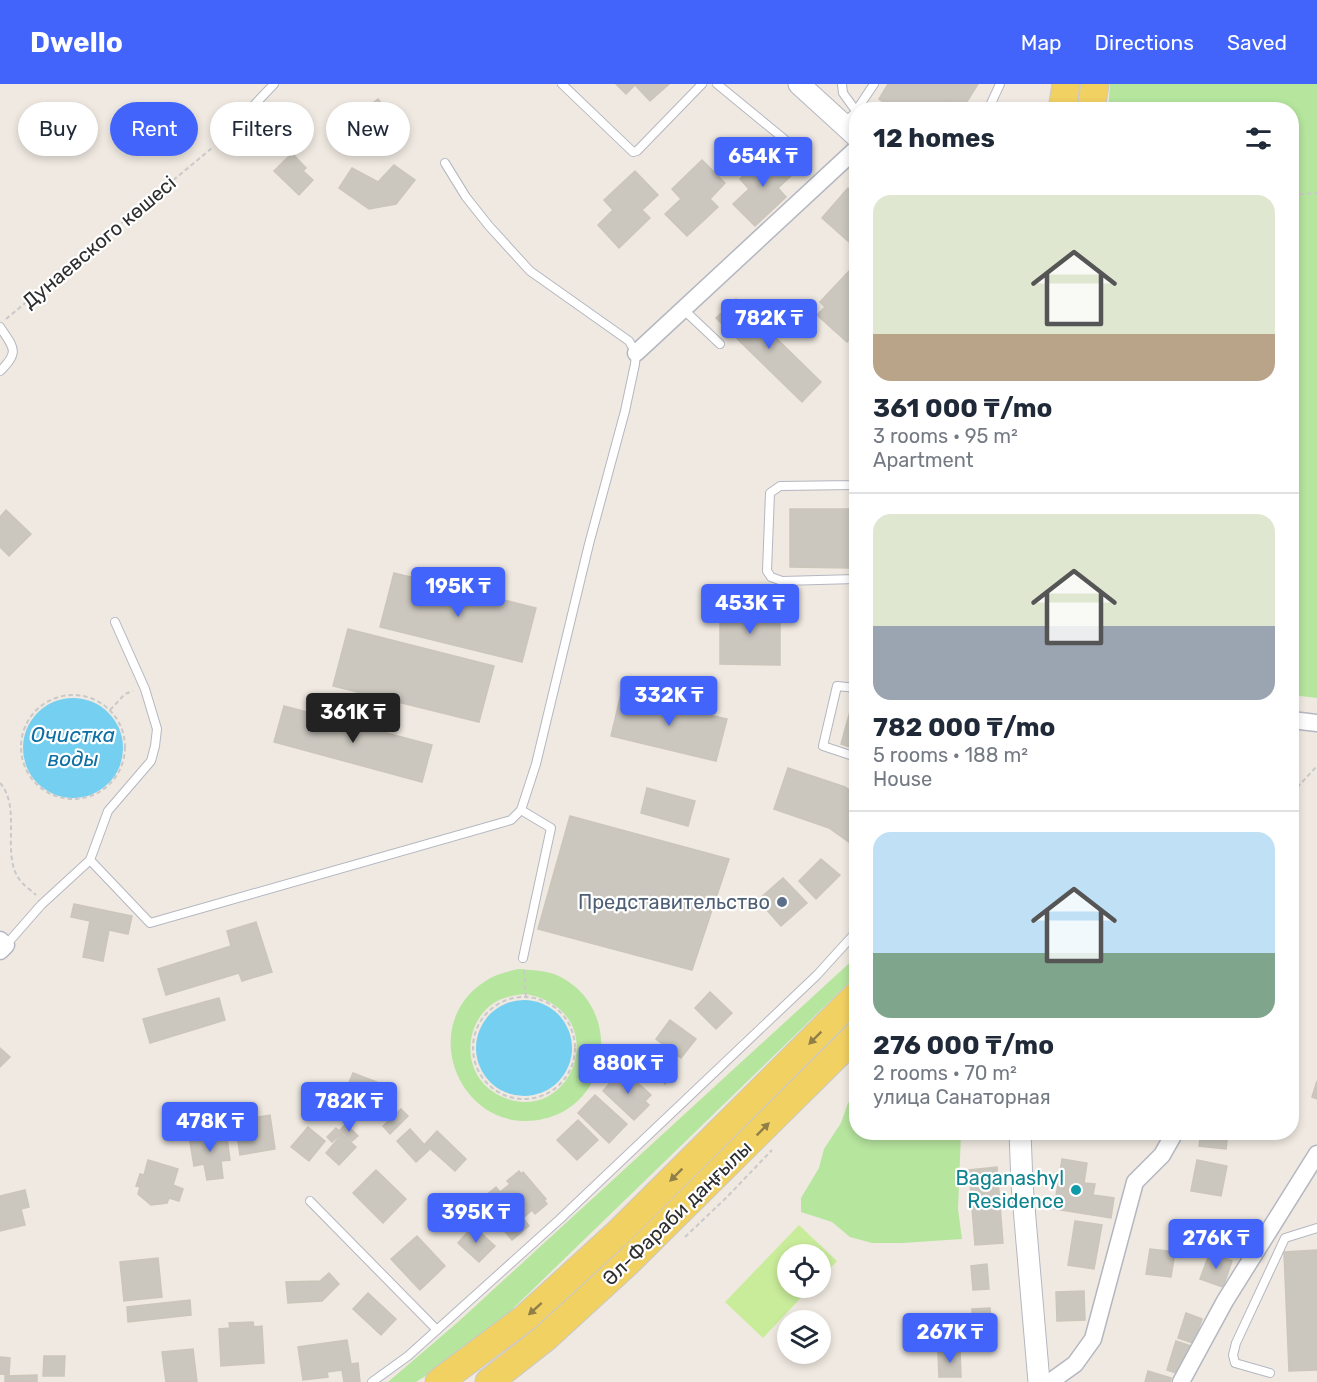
<!DOCTYPE html>
<meta charset="utf-8">
<style>
:root{--surface:#fff;--page:#f2f2f3;--text:#1f2937;--muted:#747a83;--line:#e0e1e3;--accent:#4264fb}
body{margin:0;font-family:Rubik,sans-serif;background:var(--page);color:var(--text);height:100vh;display:flex;flex-direction:column;font-size:22px;white-space:nowrap}
*{box-sizing:border-box;margin:0}
p{font-size:20px;color:var(--muted)}
.icon{flex:none;width:33px;height:33px;fill:none;stroke:currentColor;stroke-width:2;stroke-linecap:round;stroke-linejoin:round}
.map{position:relative;flex:1;overflow:hidden}
.sheet{position:absolute;left:849px;top:18px;width:450px;height:1038px;display:flex;flex-direction:column;background:var(--surface);border-radius:24px;box-shadow:0 3px 9px #0003}
.sheet>*{flex:none}
.guide{position:absolute;left:18px;top:18px;width:570px;height:54px;display:flex;gap:12px}
.fabs{position:absolute;left:777px;top:1160px;display:grid;gap:12px}
.fabs a{display:grid;place-items:center;width:54px;height:54px;border-radius:50%;background:var(--surface);box-shadow:0 3px 9px #0003;font-size:30px}
.price{position:absolute;translate:-50% -51px;padding:0 14px;border-radius:6px;background:var(--accent);color:#fff;font-size:20px;line-height:39px;filter:drop-shadow(0 2px 3px #0008)}
.price::after{content:'';position:absolute;left:50%;top:36px;width:18px;height:14px;margin-left:-9px;background:inherit;clip-path:polygon(0 0,100% 0,50% 100%)}
.price.on{background:#222;color:#fff}
ul{padding:0;list-style:none}
li{display:grid;align-content:center;gap:12px;height:318px;padding:0 24px}
li+li{border-top:2px solid var(--line)}
li span{display:grid;place-items:center;height:186px;border-radius:18px;color:#555}
li>.icon{margin-inline-start:auto}
span .icon{width:108px;height:108px;fill:#fffc;stroke-width:1}
li b{font-size:26px}
h2{display:flex;justify-content:space-between;align-items:center;height:72px;padding:0 24px;font-size:26px}
.pill{padding:0 21px;border-radius:27px;background:var(--surface);box-shadow:0 3px 9px #0003;font-size:21px;line-height:54px}
.pill.on{background:var(--accent);color:#fff}
header{display:flex;align-items:center;gap:36px;box-sizing:border-box;height:84px;padding:0 30px;background:var(--accent);color:#fff}
header strong{font-size:28px}
nav{display:flex;gap:33px;margin-inline-start:auto;font-size:21px}
.map>svg:first-child{display:block}
.green{fill:#b6e59e;fill-rule:evenodd}
.pitch{fill:#c9ec9a}
.water{fill:#75cff0}
.building{fill:#cbc7bf;stroke:#cbc5ba;stroke-width:1.5}
.lines{fill:none;stroke-linecap:round;stroke-linejoin:round}
.service-casing{stroke:#b4b7c1;stroke-width:10}
.minor-casing{stroke:#b4b7c1;stroke-width:19}
.tertiary-casing{stroke:#b4b7c1;stroke-width:23}
.primary-casing{stroke:#c9c9c9;stroke-width:29}
.path{stroke:#c9c9c9;stroke-width:2;stroke-dasharray:4.5 3;stroke-linecap:butt}
.service{stroke:#fff;stroke-width:8}
.minor{stroke:#fff;stroke-width:16}
.tertiary{stroke:#fff;stroke-width:21}
.primary{stroke:#f2d163;stroke-width:27}
.oneway{fill:#908048}
.service-dot{fill:#5c6f8a;stroke:#fff;stroke-width:2}
.culture-dot{fill:#0f9aa8;stroke:#fff;stroke-width:2}
.labels{text-anchor:middle;stroke-width:4.5;stroke-linejoin:round;paint-order:stroke}
.street-label{font-size:20px;fill:#2e2e2e;stroke:#fff}
.service-label{font-size:20px;fill:#4e5e75;stroke:#fff;text-anchor:end}
.culture-label{font-size:20px;fill:#0d838f;stroke:#fff;text-anchor:end}
.water-label{font-size:21px;font-style:italic;fill:#0d6fa3;stroke:#fff}
</style>
<header>
<strong>Dwello</strong>
<nav><a>Map</a><a>Directions</a><a>Saved</a></nav>
</header>
<div class="map">
<svg width="1317" height="1298" viewBox="0 0 1317 1298">
<rect width="100%" height="100%" fill="#efe9e1"/>
<!-- green -->
<g class="green">
<path d="M1110 0H1317V614L1292 611V26L1108 25Z"/>
<path d="M856 873V892L495 1242 448 1278 416 1298H388L458 1238Z"/>
<path d="M518 885C530 886 542 886 554 890 622 917 615 1019 543 1035 462 1053 415 944 484 898 494 891 506 888 518 885ZM526 910C614 927 574 1038 508 1015 496 1011 486 1004 479 994 462 968 471 930 499 916 508 912 517 911 526 910Z"/>
<path d="M856 1012V1048L961 1049 958 1125 962 1155 902 1159H872L850 1153 832 1138 801 1128V1114L819 1084 824 1065 841 1039 848 1019Z"/>
</g>
<!-- pitch -->
<path class="pitch" d="M799 1141 837 1177 821 1194 820 1170H788V1203H811L763 1254 725 1218Z"/>
<!-- water -->
<g class="water">
<circle cx="73" cy="664" r="50"/>
<circle cx="524" cy="964" r="48"/>
</g>
<!-- building -->
<g class="building">
<path d="M616 0H669L650 17 635 1 626 10Z"/>
<path d="M888 0H978L963 24 949 17 928 26H896L879 15Z"/>
<path d="M378 15 396 38 373 56 355 33Z"/>
<path d="M770 65 794 89 778 104 786 113 755 142 733 120 749 105 740 95Z"/>
<path d="M292 69 306 84 303 87 313 96 299 111 274 87Z"/>
<path d="M702 76 725 99 710 115 718 123 687 152 665 130 681 115 672 105Z"/>
<path d="M394 81 415 96 396 120 369 125 339 104 352 84 378 98Z"/>
<path d="M635 87 658 111 642 126 650 134 619 164 598 141 613 126 604 116Z"/>
<path d="M848 104 855 110 856 109V164L822 134Z"/>
<path d="M851 185 856 189V254L853 251 847 258 817 231 825 223 820 218Z"/>
<path d="M736 215 821 298 802 318 716 234Z"/>
<path d="M790 425H851L850 484 790 483Z"/>
<path d="M6 426 31 450 9 472 0 463V433Z"/>
<path d="M394 489 536 524 522 578 380 543Z"/>
<path d="M720 522H780V581L720 580Z"/>
<path d="M348 545 494 582 479 638 333 602Z"/>
<path d="M856 606V665L841 660Z"/>
<path d="M621 610 727 635 716 677 611 652Z"/>
<path d="M284 622 432 661 422 698 274 658Z"/>
<path d="M788 684 845 703 856 711V763L829 744 774 725Z"/>
<path d="M647 704 695 717 688 742 641 729Z"/>
<path d="M570 732 729 775 692 886 538 845Z"/>
<path d="M821 775 840 791 816 815 799 797Z"/>
<path d="M783 794 807 819 781 842 758 816Z"/>
<path d="M74 820 132 832 128 850 109 846 103 877 83 873 90 837 71 833Z"/>
<path d="M256 838 272 888 242 897 239 889 166 911 158 885 231 862 227 847Z"/>
<path d="M710 908 732 929 716 945 695 924Z"/>
<path d="M219 914 225 936 150 959 143 935Z"/>
<path d="M670 936 696 955 681 974 656 955Z"/>
<path d="M0 964 10 973 0 983Z"/>
<path d="M663 981 673 992 665 1000 654 988Z"/>
<path d="M353 989 379 999 370 1019 362 1016 358 1026 347 1022 352 1011 345 1008Z"/>
<path d="M627 989 651 1011 645 1017 649 1021 634 1036 603 1007 617 991 622 995Z"/>
<path d="M1317 997V1015L1312 1013Z"/>
<path d="M595 1011 627 1040 609 1059 578 1029Z"/>
<path d="M401 1025 408 1032 390 1050 383 1042Z"/>
<path d="M270 1031 275 1065 240 1071 235 1037Z"/>
<path d="M578 1036 598 1056 577 1076 557 1056Z"/>
<path d="M346 1040 358 1052 352 1057 340 1046Z"/>
<path d="M308 1043 325 1057 309 1077 291 1063Z"/>
<path d="M336 1044 342 1049 332 1058 327 1053Z"/>
<path d="M410 1045 429 1066 416 1078 397 1057Z"/>
<path d="M226 1047 230 1076 221 1077 223 1094 207 1096 204 1080 194 1082 189 1052Z"/>
<path d="M437 1047 466 1075 455 1087 425 1060Z"/>
<path d="M1050 1048H1081L1079 1054Z"/>
<path d="M1201 1048H1228L1226 1065 1199 1062Z"/>
<path d="M342 1050 356 1063 339 1081 326 1069Z"/>
<path d="M1062 1075 1087 1079 1084 1099 1095 1100 1093 1111 1114 1114 1111 1134 1054 1125Z"/>
<path d="M148 1076 178 1085 173 1101 183 1105 179 1117 169 1114 167 1119 151 1121 138 1110 140 1103 136 1102 140 1090 144 1091Z"/>
<path d="M1197 1076 1227 1082 1221 1112 1191 1107Z"/>
<path d="M997 1083 1003 1159 975 1161 969 1086Z"/>
<path d="M376 1086 406 1115 383 1139 353 1109Z"/>
<path d="M519 1087 521 1090 523 1088 546 1115 544 1116 547 1120 535 1130 532 1126 523 1134 529 1142 512 1156 479 1117 496 1103 500 1108 510 1100 507 1097Z"/>
<path d="M25 1106 29 1123 21 1125 25 1141 0 1147V1112Z"/>
<path d="M1075 1137 1102 1141 1094 1185 1068 1181Z"/>
<path d="M473 1142 495 1162 479 1178 458 1159Z"/>
<path d="M417 1152 445 1182 420 1206 391 1175Z"/>
<path d="M1150 1165 1175 1168 1171 1193 1146 1190Z"/>
<path d="M1317 1166V1286L1289 1287 1284 1168Z"/>
<path d="M1210 1168 1232 1177 1223 1203 1200 1195Z"/>
<path d="M158 1174 162 1213 124 1217 120 1178Z"/>
<path d="M987 1180 989 1205 973 1206 971 1182Z"/>
<path d="M329 1189 339 1200 322 1217 288 1219 286 1198 320 1197Z"/>
<path d="M1084 1207 1085 1236 1057 1237 1056 1208Z"/>
<path d="M368 1209 396 1235 381 1251 353 1225Z"/>
<path d="M190 1216 191 1231 128 1238 127 1223Z"/>
<path d="M990 1224 992 1252 973 1254 972 1225Z"/>
<path d="M1186 1229 1202 1235 1193 1259 1178 1254Z"/>
<path d="M253 1238 254 1243 262 1242 264 1279 221 1282 219 1245 230 1244 229 1239Z"/>
<path d="M347 1256 351 1280 358 1279 360 1298H344L342 1286 327 1288 328 1293 303 1296 298 1263Z"/>
<path d="M1176 1257 1191 1262 1182 1291 1167 1286Z"/>
<path d="M193 1265 197 1298H166L162 1268Z"/>
<path d="M960 1267 961 1293H939L938 1268Z"/>
<path d="M44 1272H65L64 1292H43Z"/>
<path d="M0 1273 10 1274 9 1291 0 1290Z"/>
<path d="M1148 1287 1171 1294 1170 1298H1145Z"/>
<path d="M37 1291V1298H5V1292Z"/>
</g>
<g class="lines">
<defs>
<g id="service">
<path d="M562 0 633 68 637 67 702 0"/>
<path d="M717 0 800 68"/>
<path d="M842 0 843 9 856 27"/>
<path d="M988 26 1000 0"/>
<path d="M844 39 854 30 874 0"/>
<path d="M221 56 274 0"/>
<path d="M683 225 720 260"/>
<path d="M0 243C14 264 20 268 0 287"/>
<path d="M856 398 853 401 780 402 770 409 767 487 771 493 782 497 856 495"/>
<path d="M856 604 837 602 823 662 856 673"/>
<path d="M521 726 551 744 523 874"/>
<path d="M90 776 150 839 511 736 521 726 536 680 589 460 625 327 635 280 636 269 629 257 530 187 489 142 466 113 445 79"/>
<path d="M6 861 41 821 90 776 108 727 151 677 155 662 157 645 145 605 115 538"/>
<path d="M310 1117 437 1246"/>
<path d="M1270 1289 1235 1279 1233 1271 1236 1259 1285 1154 1317 1144"/>
<path d="M372 1298 408 1272 560 1135 817 891 856 848"/>
</g>
<g id="minor">
<path d="M636 269 856 65"/>
<path d="M1292 636 1317 639"/>
<path d="M0 856 6 861 0 867"/>
<path d="M1050 1298 1075 1280 1093 1255 1135 1098 1162 1071 1175 1048"/>
<path d="M1181 1298 1225 1217 1317 1070"/>
</g>
<g id="tertiary">
<path d="M799 0 856 52"/>
<path d="M1020 1048 1022 1100 1039 1298"/>
</g>
<g id="primary">
<path d="M1062 26 1066 0"/>
<path d="M1091 26 1095 0"/>
<path d="M439 1298 525 1234 618 1149 856 912"/>
<path d="M489 1298 545 1254 628 1178 856 952"/>
</g>
</defs>
<!-- service casing -->
<use href="#service" class="service-casing"/>
<!-- minor casing -->
<use href="#minor" class="minor-casing"/>
<!-- tertiary casing -->
<use href="#tertiary" class="tertiary-casing"/>
<!-- primary casing -->
<use href="#primary" class="primary-casing"/>
<!-- path -->
<g class="path">
<path d="M1292 111 1317 109"/>
<path d="M6 235 212 64"/>
<circle cx="73" cy="663" r="52"/>
<path d="M110 626 125 610 133 607"/>
<path d="M0 699C22 724 1 769 19 795 23 801 31 806 36 811"/>
<path d="M1292 709 1317 682"/>
<path d="M524 886 526 913"/>
<circle cx="524" cy="964" r="51"/>
<path d="M685 1153 727 1113 772 1066"/>
</g>
<!-- service -->
<use href="#service" class="service"/>
<!-- minor -->
<use href="#minor" class="minor"/>
<!-- tertiary -->
<use href="#tertiary" class="tertiary"/>
<!-- primary -->
<use href="#primary" class="primary"/>
</g>
<!-- one-way arrows -->
<defs><path id="oneway-solid" d="M-6-.8H1V-3.2L6.5 0L1 3.2V.8H-6Z" transform="scale(1.5)"/></defs>
<g class="oneway">
<use href="#oneway-solid" transform="translate(815 954) rotate(135)"/>
<use href="#oneway-solid" transform="translate(763 1045) rotate(-45)"/>
<use href="#oneway-solid" transform="translate(676 1091) rotate(135)"/>
<use href="#oneway-solid" transform="translate(535 1225) rotate(138)"/>
</g>
<!-- markers -->
<circle class="service-dot" cx="782" cy="818" r="6"/>
<circle class="culture-dot" cx="1076" cy="1106" r="6"/>
<g class="labels">
<!-- street labels -->
<g class="street-label">
<text transform="translate(99 158) rotate(-40)" y="7">Дунаевского көшесі</text>
<text transform="translate(677 1129) rotate(-44)" y="7">Әл-Фараби даңғылы</text>
</g>
<!-- service labels -->
<g class="service-label">
<text x="770" y="825">Представительство</text>
</g>
<!-- culture labels -->
<g class="culture-label">
<text x="1064" y="1101">Baganashyl<tspan x="1064" dy="23">Residence</tspan></text>
</g>
<!-- water labels -->
<g class="water-label">
<text x="73" y="658">Очистка<tspan x="73" dy="24">воды</tspan></text>
</g>
</g>
</svg>
<div class="fabs">
<a><svg class="icon" aria-label="locate" viewBox="0 0 24 24"><circle cx="12" cy="12" r="6"/><path d="M12 2v4M12 18v4M2 12h4M18 12h4"/></svg></a>
<a><svg class="icon" aria-label="layers" viewBox="0 0 24 24"><path d="M12 4l9 5-9 5-9-5zM3 14l9 5 9-5"/></svg></a>
</div>
<b class="price" style="left:763px;top:104px">654K ₸</b>
<b class="price" style="left:769px;top:266px">782K ₸</b>
<b class="price" style="left:458px;top:534px">195K ₸</b>
<b class="price" style="left:750px;top:551px">453K ₸</b>
<b class="price" style="left:669px;top:643px">332K ₸</b>
<b class="price on" style="left:353px;top:660px">361K ₸</b>
<b class="price" style="left:628px;top:1011px">880K ₸</b>
<b class="price" style="left:349px;top:1049px">782K ₸</b>
<b class="price" style="left:210px;top:1069px">478K ₸</b>
<b class="price" style="left:476px;top:1160px">395K ₸</b>
<b class="price" style="left:1216px;top:1186px">276K ₸</b>
<b class="price" style="left:950px;top:1280px">267K ₸</b>
<div class="guide">
<a class="pill">Buy</a>
<a class="pill on">Rent</a>
<a class="pill">Filters</a>
<a class="pill">New</a>
</div>
<section class="sheet">
<h2>12 homes<svg class="icon" aria-label="filters" viewBox="0 0 24 24"><path d="M4 7h16M4 17h16"/><circle cx="9" cy="7" r="2"/><circle cx="15" cy="17" r="2"/></svg></h2>
<ul>
<li><span style="background:linear-gradient(#dfe7d0 75%,#b9a48a 0)"><svg class="icon" aria-label="home" viewBox="0 0 24 24"><path d="M3 11l9-7 9 7M6 9v11h12V9"/></svg></span><div><b>361 000 ₸/mo</b><p>3 rooms · 95 m²</p><p>Apartment</p></div></li>
<li><span style="background:linear-gradient(#dfe7d0 60%,#9aa5b1 0)"><svg class="icon" aria-label="home" viewBox="0 0 24 24"><path d="M3 11l9-7 9 7M6 9v11h12V9"/></svg></span><div><b>782 000 ₸/mo</b><p>5 rooms · 188 m²</p><p>House</p></div></li>
<li><span style="background:linear-gradient(#bfe0f5 65%,#7fa58c 0)"><svg class="icon" aria-label="home" viewBox="0 0 24 24"><path d="M3 11l9-7 9 7M6 9v11h12V9"/></svg></span><div><b>276 000 ₸/mo</b><p>2 rooms · 70 m²</p><p>улица Санаторная</p></div></li>
</ul>
</section>
</div>
